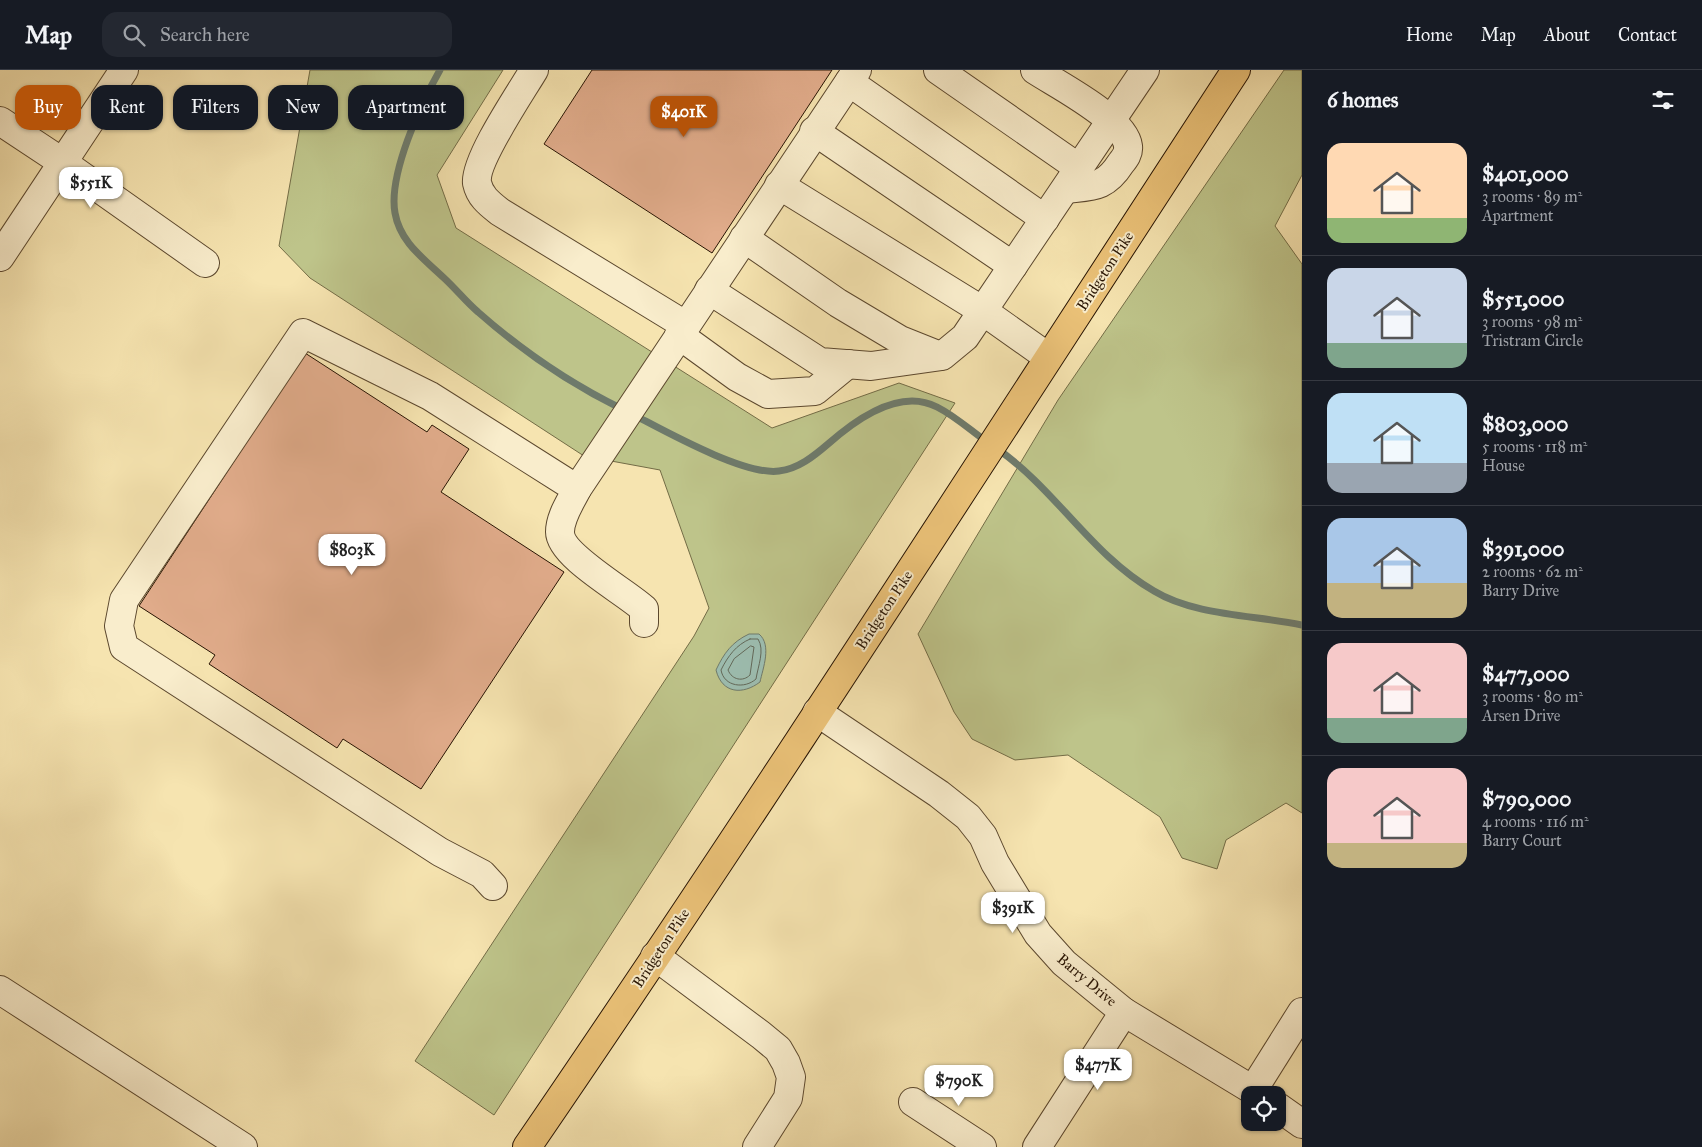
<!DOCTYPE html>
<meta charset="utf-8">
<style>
:root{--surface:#171b24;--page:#242831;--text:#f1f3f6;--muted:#9ea1a6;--line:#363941;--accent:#b45309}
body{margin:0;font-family:"IM FELL Great Primer",serif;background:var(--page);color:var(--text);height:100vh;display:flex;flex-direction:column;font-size:19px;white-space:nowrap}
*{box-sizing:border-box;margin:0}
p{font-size:16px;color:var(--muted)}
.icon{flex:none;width:28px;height:28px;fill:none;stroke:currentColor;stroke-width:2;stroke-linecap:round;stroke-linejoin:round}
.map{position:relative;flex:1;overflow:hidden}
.details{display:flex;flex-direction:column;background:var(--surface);width:400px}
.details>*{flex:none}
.top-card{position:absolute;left:15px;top:15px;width:475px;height:45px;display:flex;gap:10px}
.fabs{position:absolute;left:1241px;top:1016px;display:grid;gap:10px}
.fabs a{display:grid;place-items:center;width:45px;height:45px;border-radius:10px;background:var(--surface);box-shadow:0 1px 4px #0004;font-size:25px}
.price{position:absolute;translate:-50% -42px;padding:0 11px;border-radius:10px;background:#fff;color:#222;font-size:16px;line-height:32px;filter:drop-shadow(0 1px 2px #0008)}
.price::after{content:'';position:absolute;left:50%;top:30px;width:15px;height:11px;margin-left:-8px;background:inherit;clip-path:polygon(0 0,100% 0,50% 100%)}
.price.on{background:var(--accent);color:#fff}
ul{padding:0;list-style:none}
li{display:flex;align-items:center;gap:15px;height:125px;padding:0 25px}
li+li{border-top:1px solid var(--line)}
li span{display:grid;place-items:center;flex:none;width:140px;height:100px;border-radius:15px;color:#555}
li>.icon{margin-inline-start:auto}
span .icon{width:60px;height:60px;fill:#fffc;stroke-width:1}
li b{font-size:21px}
h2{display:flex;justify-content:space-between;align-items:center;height:60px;padding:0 25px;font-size:21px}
.chip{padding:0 18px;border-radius:15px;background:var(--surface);box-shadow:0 1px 4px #0004;font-size:18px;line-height:45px}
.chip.on{background:var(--accent);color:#fff}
header{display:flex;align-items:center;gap:30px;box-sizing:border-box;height:70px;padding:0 25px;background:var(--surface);border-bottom:1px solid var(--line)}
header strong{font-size:24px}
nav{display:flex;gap:28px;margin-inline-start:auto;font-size:18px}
.search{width:350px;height:45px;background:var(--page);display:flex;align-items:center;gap:12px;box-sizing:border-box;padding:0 18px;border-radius:15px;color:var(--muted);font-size:19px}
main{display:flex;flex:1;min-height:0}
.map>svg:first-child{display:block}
.green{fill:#bec48a;stroke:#736c46}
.water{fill:#9dbeb1;stroke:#6e7a6b}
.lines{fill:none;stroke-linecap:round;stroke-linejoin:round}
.shore{stroke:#62695a;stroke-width:1}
.stream{stroke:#6e7a6b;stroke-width:7}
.building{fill:#e1ac8b;stroke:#281403}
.minor-casing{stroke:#5c482e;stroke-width:30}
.major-casing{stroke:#281403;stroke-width:30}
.minor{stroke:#f9edcc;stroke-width:28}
.major{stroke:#ebc278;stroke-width:28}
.labels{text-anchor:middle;stroke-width:4;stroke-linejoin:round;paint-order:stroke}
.street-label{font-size:15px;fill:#281403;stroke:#f9edcc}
</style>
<header>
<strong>Map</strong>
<div class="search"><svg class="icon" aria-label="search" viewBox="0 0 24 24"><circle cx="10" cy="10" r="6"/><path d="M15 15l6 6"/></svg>Search here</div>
<nav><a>Home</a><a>Map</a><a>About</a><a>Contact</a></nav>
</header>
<main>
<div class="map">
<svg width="1302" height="1077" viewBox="0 0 1302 1077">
<rect width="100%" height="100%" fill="#f6e4b0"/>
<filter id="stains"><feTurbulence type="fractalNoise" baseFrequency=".004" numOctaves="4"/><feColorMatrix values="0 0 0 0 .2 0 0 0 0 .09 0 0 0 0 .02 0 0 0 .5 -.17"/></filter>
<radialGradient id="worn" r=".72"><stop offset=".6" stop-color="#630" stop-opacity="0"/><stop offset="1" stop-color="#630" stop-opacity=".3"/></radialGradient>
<!-- green -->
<g class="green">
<path d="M310 0H503L437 105 456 158 772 358 899 313 955 333 494 1045 415 991 694 566 709 538 660 400 584 386 310 208 279 176Z"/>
<path d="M1284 0H1302V105L1275 156 1302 194V743L1286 733 1226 770 1217 799 1182 788 1160 747 1068 685 1015 690 972 669 954 642 918 564 1058 330Z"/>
</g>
<!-- water -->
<path class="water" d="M749 564H759C772 575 763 598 760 612 743 625 722 624 716 600 724 583 732 572 749 564Z"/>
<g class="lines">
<!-- shore -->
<g class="shore">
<path d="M750 569H758C765 580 758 596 756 609 745 619 724 617 721 600 728 586 736 575 750 569Z"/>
<path d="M751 576 754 577 750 605C743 612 732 610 728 600L734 589Z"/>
</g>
<!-- stream -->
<g class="stream">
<path d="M440 0C421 33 388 105 395 143 400 172 423 188 444 208 456 219 466 232 478 242 521 280 571 314 622 339"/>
<path d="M634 345C665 361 745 406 779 401 798 399 814 386 828 374 855 350 899 317 937 337 955 346 970 360 987 372"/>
<path d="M996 378C1055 418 1091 485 1154 521 1195 546 1256 545 1302 555"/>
</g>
</g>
<!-- building -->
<g class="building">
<path d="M592 0H832L712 183 544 74Z"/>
<path d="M305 283 427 362 432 355 469 379 441 422 564 502 421 719 343 669 337 678 209 594 215 585 139 536Z"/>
</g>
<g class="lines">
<defs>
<g id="minor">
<path d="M534 0C521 22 474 91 477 113 480 127 490 134 500 142L685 255"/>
<path d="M938 0 1079 98"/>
<path d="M1035 0C1058 15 1125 49 1128 76 1129 83 1125 88 1121 93 1105 118 1093 116 1066 119"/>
<path d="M849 12 1045 149"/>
<path d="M0 51 62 92 205 193"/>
<path d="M814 61 1013 196"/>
<path d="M779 115 983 241 1048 287"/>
<path d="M744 168 838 233 900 270 940 286"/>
<path d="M0 187 124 0"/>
<path d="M709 220 820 292 871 296 942 286 965 267 1145 0"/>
<path d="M679 265 737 307 768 324 815 321 848 294"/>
<path d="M577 419 857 0"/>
<path d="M817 642 939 724 968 747 983 766 995 793 1038 864 1064 893 1124 942 1261 1025"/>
<path d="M493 816 482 804 440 782 124 577 119 556 124 530 303 263 430 326 577 419C570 433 560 447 560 462 560 486 626 522 644 539V553"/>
<path d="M655 886 761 965 778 979 786 993 791 1007 788 1028 757 1077"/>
<path d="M0 920 243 1077"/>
<path d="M1253 1020 1302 942"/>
<path d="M913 1032 982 1077"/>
<path d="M1278 1037 1302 1054"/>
<path d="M1037 1077 1124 942"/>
</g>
<path id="major" d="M527 1077C770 722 1001 360 1236 0"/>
</defs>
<!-- minor casing -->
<use href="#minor" class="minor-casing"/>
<!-- major casing -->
<use href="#major" class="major-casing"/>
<!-- minor -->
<use href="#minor" class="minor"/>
<!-- major -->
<use href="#major" class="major"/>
</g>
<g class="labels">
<!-- street labels -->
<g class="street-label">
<text transform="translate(1105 201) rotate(-57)" y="5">Bridgeton Pike</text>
<text transform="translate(884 540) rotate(-57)" y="5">Bridgeton Pike</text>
<text transform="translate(661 878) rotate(-57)" y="5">Bridgeton Pike</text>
<text transform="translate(1087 910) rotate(40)" y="5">Barry Drive</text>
</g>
</g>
<rect width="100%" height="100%" filter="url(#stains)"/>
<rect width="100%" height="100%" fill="url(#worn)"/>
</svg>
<div class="fabs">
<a><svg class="icon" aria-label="locate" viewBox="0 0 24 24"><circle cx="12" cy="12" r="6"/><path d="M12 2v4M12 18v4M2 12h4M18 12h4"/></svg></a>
</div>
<b class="price on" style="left:684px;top:68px">$401K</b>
<b class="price" style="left:91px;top:139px">$551K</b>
<b class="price" style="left:352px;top:506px">$803K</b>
<b class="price" style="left:1013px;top:864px">$391K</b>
<b class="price" style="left:1098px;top:1021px">$477K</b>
<b class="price" style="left:959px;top:1037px">$790K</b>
<div class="top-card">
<a class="chip on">Buy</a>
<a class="chip">Rent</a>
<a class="chip">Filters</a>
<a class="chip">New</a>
<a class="chip">Apartment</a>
</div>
</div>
<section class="details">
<h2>6 homes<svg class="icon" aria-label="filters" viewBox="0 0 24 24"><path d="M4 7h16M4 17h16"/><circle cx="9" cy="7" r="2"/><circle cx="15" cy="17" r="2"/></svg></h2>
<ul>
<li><span style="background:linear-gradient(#ffd9b3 75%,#8fb573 0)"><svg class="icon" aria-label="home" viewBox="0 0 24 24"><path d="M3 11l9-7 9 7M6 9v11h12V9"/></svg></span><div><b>$401,000</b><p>3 rooms · 89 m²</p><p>Apartment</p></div></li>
<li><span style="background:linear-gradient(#c9d6e8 75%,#7fa58c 0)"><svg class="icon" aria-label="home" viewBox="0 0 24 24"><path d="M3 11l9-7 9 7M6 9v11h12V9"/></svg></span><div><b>$551,000</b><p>3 rooms · 98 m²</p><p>Tristram Circle</p></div></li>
<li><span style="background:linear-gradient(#bfe0f5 70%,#9aa5b1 0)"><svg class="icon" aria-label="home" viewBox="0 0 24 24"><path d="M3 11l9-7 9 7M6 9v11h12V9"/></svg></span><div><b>$803,000</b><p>5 rooms · 118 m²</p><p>House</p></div></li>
<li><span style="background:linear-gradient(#a9c7e8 65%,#c2b280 0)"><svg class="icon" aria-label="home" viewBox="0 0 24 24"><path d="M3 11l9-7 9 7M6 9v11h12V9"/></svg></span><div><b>$391,000</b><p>2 rooms · 62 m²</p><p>Barry Drive</p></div></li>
<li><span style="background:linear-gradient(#f6c9c9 75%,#7fa58c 0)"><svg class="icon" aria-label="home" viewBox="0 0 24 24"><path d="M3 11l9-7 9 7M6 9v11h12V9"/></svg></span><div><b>$477,000</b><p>3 rooms · 80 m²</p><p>Arsen Drive</p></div></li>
<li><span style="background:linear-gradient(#f6c9c9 75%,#c2b280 0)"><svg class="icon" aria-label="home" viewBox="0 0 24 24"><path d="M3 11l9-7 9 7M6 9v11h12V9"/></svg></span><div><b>$790,000</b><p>4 rooms · 116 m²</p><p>Barry Court</p></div></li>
</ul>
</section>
</main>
